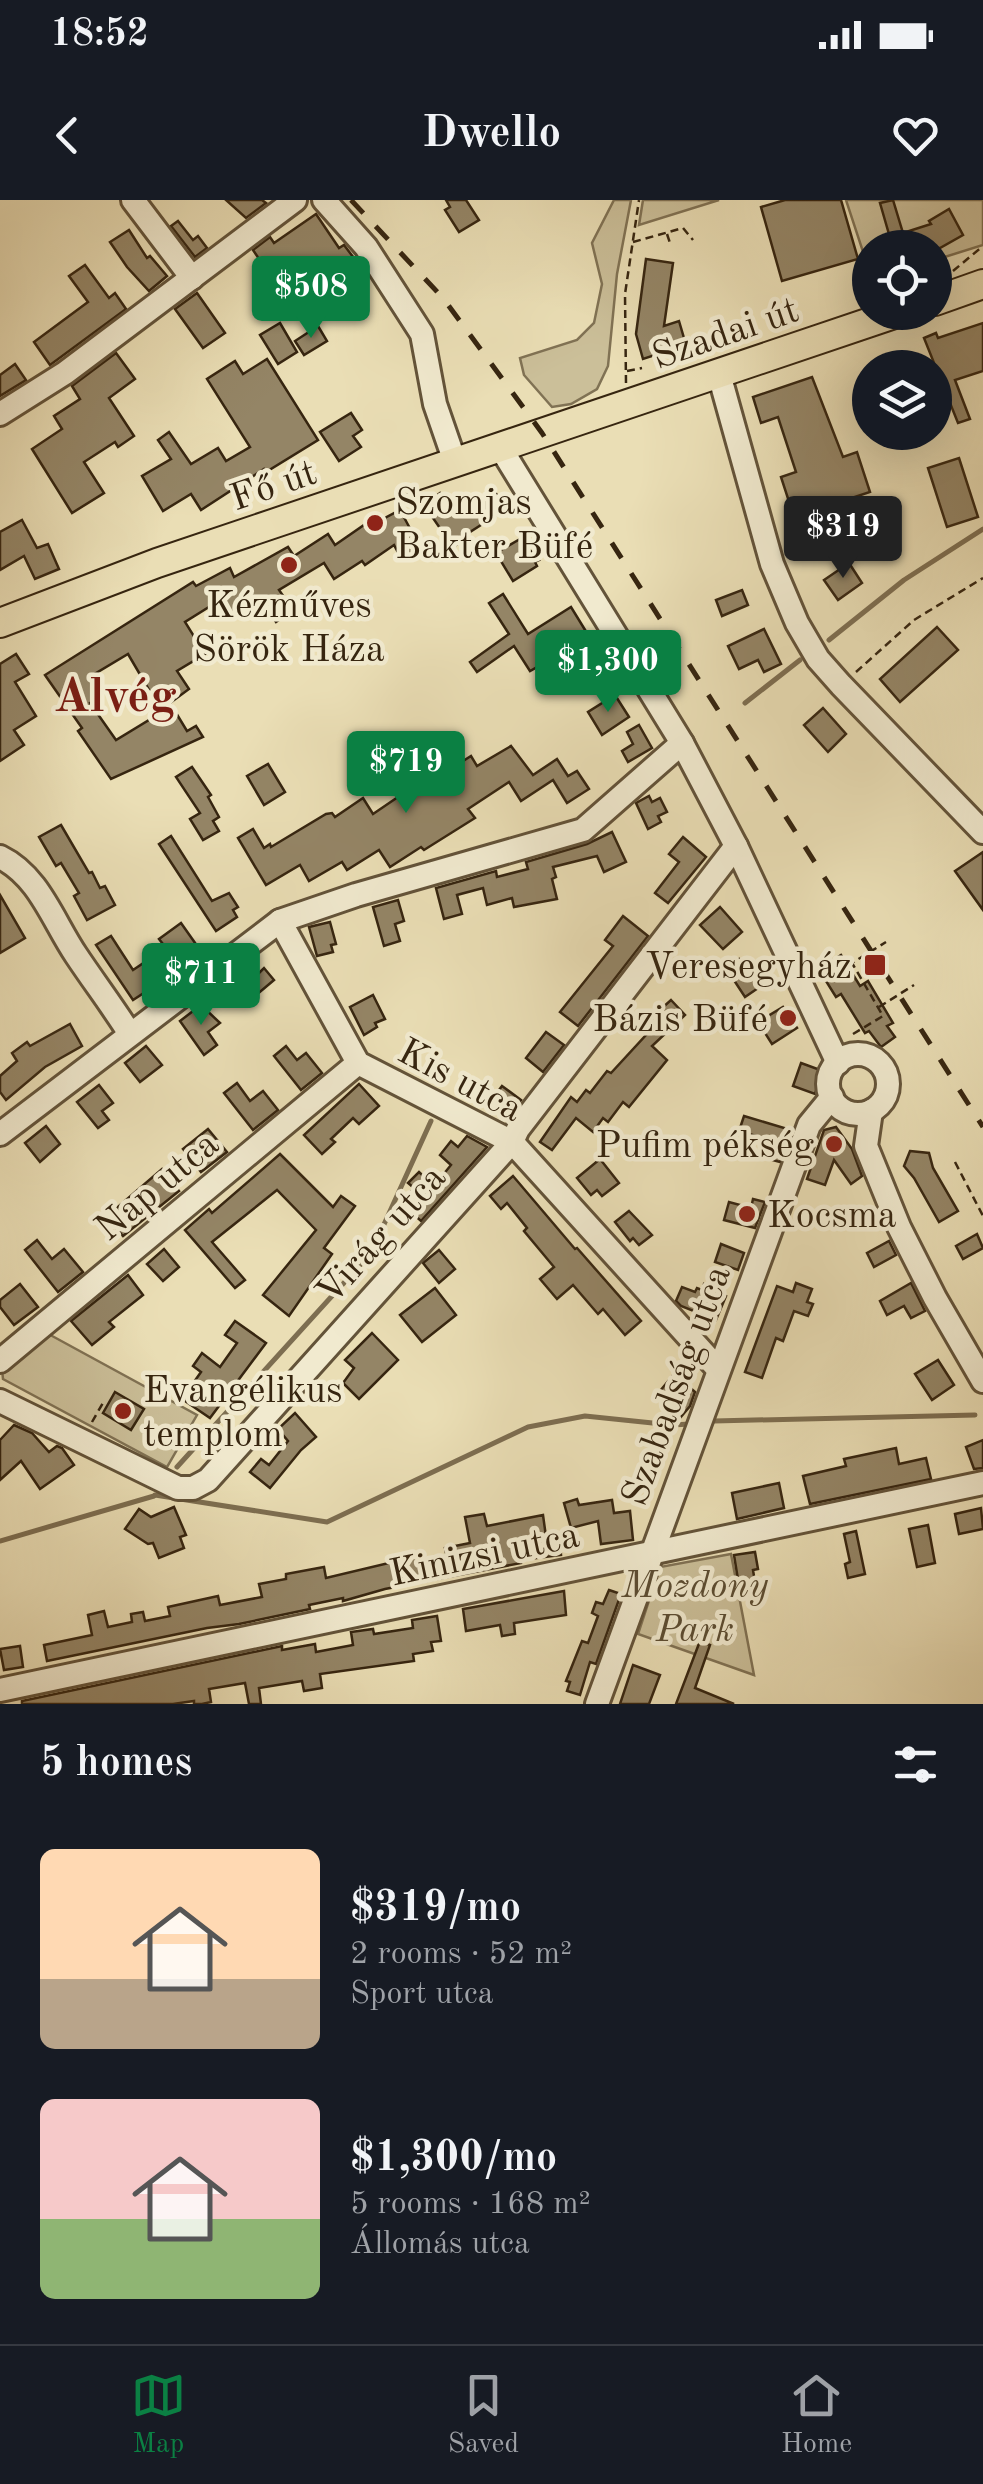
<!DOCTYPE html>
<meta charset="utf-8">
<style>
:root{--surface:#171b24;--page:#20242c;--text:#f1f3f6;--muted:#9ea1a6;--line:#363941;--accent:#0b8043}
body{margin:0;font-family:"Old Standard TT",serif;background:var(--page);color:var(--text);height:100vh;display:flex;flex-direction:column;font-size:38px;white-space:nowrap}
*{box-sizing:border-box;margin:0}
p{font-size:32px;color:var(--muted)}
.icon{flex:none;width:55px;height:55px;fill:none;stroke:currentColor;stroke-width:2;stroke-linecap:round;stroke-linejoin:round}
.map{position:relative;height:1504px;overflow:hidden}
.sheet{display:flex;flex-direction:column;background:var(--surface);flex:1}
.sheet>*{flex:none}
.fabs{position:absolute;left:852px;top:30px;display:grid;gap:20px}
.fabs a{display:grid;place-items:center;width:100px;height:100px;border-radius:50%;background:var(--surface);box-shadow:0 10px 40px #0002;font-size:50px}
.price{position:absolute;translate:-50% -85px;padding:0 22px;border-radius:10px;background:var(--accent);color:#fff;font-size:32px;line-height:65px;filter:drop-shadow(0 2px 5px #0008)}
.price::after{content:'';position:absolute;left:50%;top:60px;width:30px;height:22px;margin-left:-15px;background:inherit;clip-path:polygon(0 0,100% 0,50% 100%)}
.price.on{background:#222;color:#fff}
ul{padding:0;list-style:none}
li{display:flex;align-items:center;gap:30px;height:250px;padding:0 40px}
li span{display:grid;place-items:center;flex:none;width:280px;height:200px;border-radius:15px;color:#555}
li>.icon{margin-inline-start:auto}
span .icon{width:120px;height:120px;fill:#fffc;stroke-width:1}
li b{font-size:42px}
h2{display:flex;justify-content:space-between;align-items:center;height:120px;padding:0 40px;font-size:42px}
.status{display:flex;justify-content:space-between;align-items:center;height:70px;padding:0 50px;background:var(--surface);direction:ltr}
.status svg{height:28px;fill:currentColor}
header{display:flex;justify-content:space-between;align-items:center;height:130px;padding:0 40px;background:var(--surface);font-size:45px;font-weight:700}
.menu{display:flex;justify-content:space-around;align-items:center;height:140px;border-top:2px solid var(--line);background:var(--surface);font-size:28px;color:var(--muted)}
.menu a{display:grid;justify-items:center;gap:5px}
.menu .on{color:var(--accent)}
.map>svg:first-child{display:block}
.green{fill:#cbbf99;stroke:#807254;stroke-width:2.5}
.lines{fill:none;stroke-linecap:round;stroke-linejoin:round}
.stream{stroke:#7d6e51;stroke-width:5}
.building{fill:#948566;stroke:#362510;stroke-width:2.5;fill-rule:evenodd}
.minor-casing{stroke:#635339;stroke-width:28}
.major-casing{stroke:#362510;stroke-width:32}
.path{stroke:#362510;stroke-width:2.5;stroke-dasharray:8 5;stroke-linecap:butt}
.minor{stroke:#f1eacf;stroke-width:22}
.major{stroke:#eadeb5;stroke-width:28}
.rail{stroke:#362510;stroke-width:5;stroke-dasharray:18 18;stroke-linecap:butt}
.poi-dot{fill:#8f2418;stroke:#f1eacf;stroke-width:4}
.labels{text-anchor:middle;stroke-width:9;stroke-linejoin:round;paint-order:stroke}
.street-label{font-size:38px;fill:#362510;stroke:#f1eacf}
.poi-label{font-size:38px;fill:#362510;stroke:#f1eacf;text-anchor:start}
.park-label{font-size:38px;font-style:italic;fill:#5b4c32;stroke:#f1eacf}
.district-label{font-size:48px;font-weight:bold;fill:#7a1f14;stroke:#f1eacf}
</style>
<div class="status"><b>18:52</b><svg viewBox="0 0 49 12"><path d="M0 12V9h3v3zM5 12V6h3v6zM10 12V3h3v9zM15 12V0h3v12zM26 1h20v11H26zM47 4h2v5h-2z"/></svg></div>
<header><svg class="icon" aria-label="back" viewBox="0 0 24 24"><path d="M15 5l-7 7 7 7"/></svg>Dwello<svg class="icon" aria-label="heart" viewBox="0 0 24 24"><path d="M12 20l-8-8c-3-5 5-10 8-4 3-6 11-1 8 4z"/></svg></header>
<div class="map">
<svg width="983" height="1504" viewBox="0 0 983 1504">
<rect width="100%" height="100%" fill="#eadeb5"/>
<filter id="stains"><feTurbulence type="fractalNoise" baseFrequency=".002" numOctaves="4"/><feColorMatrix values="0 0 0 0 .2 0 0 0 0 .09 0 0 0 0 .02 0 0 0 .5 -.17"/></filter>
<radialGradient id="worn" r=".72"><stop offset=".6" stop-color="#630" stop-opacity="0"/><stop offset="1" stop-color="#630" stop-opacity=".3"/></radialGradient>
<!-- green -->
<g class="green">
<path d="M614 0H631L617 74 608 166 597 189 571 204 552 207 524 175 520 158 577 140 594 123 602 84 592 43Z"/>
<path d="M643 0H719L639 25Z"/>
<path d="M846 0H983V45L935 60V48H870V73Z"/>
<path d="M43 1131 197 1215 167 1267 3 1179 2 1169Z"/>
<path d="M731 1354 754 1475 638 1434 660 1367Z"/>
</g>
<g class="lines">
<!-- stream -->
<g class="stream">
<path d="M829 440 904 380 983 329"/>
<path d="M745 503 800 460"/>
<path d="M714 1221 975 1215"/>
<path d="M177 1267 371 1053 431 921"/>
<path d="M155 1295 327 1322 528 1227 585 1216 672 1225 690 1224"/>
<path d="M0 1341 154 1296"/>
</g>
</g>
<!-- building -->
<g class="building">
<path d="M226 0H262L266 3 246 18Z"/>
<path d="M446 0H466L479 20 459 32 445 10 450 7Z"/>
<path d="M785 0H841L858 59 782 81 761 7Z"/>
<path d="M893 0 903 33 931 24 929 21 949 9 963 35 940 48H893L880 3Z"/>
<path d="M316 14 339 48 344 45 363 70 325 96 306 67 278 87 253 50 270 37 274 43Z"/>
<path d="M178 21 193 40 198 36 207 48 195 57 171 26Z"/>
<path d="M129 30 147 58 150 56 167 76 149 91 127 67 110 42Z"/>
<path d="M646 59 673 63 664 126 679 121 686 145 643 159 636 134Z"/>
<path d="M85 65 109 98 115 93 126 109 50 165 34 142 88 102 69 76Z"/>
<path d="M197 93 225 133 203 148 175 109Z"/>
<path d="M280 123 297 152 278 164 260 135Z"/>
<path d="M983 123V171L955 180 970 219 958 223 924 138 936 133 938 138Z"/>
<path d="M318 126 327 141 304 155 295 141Z"/>
<path d="M116 153 135 179 109 198 134 236 118 247 115 242 84 262 104 293 72 313 32 249 62 229 54 216 80 199 72 186Z"/>
<path d="M267 159 318 240 266 272 264 269 201 310 191 294 163 311 142 276 171 259 158 240 169 232 191 264 218 248 226 261 250 247 207 179 235 161 243 174Z"/>
<path d="M15 164 26 180 0 196V175Z"/>
<path d="M812 177 843 257 857 252 870 292 794 317 781 277 796 272 778 217 761 223 753 197Z"/>
<path d="M351 213 362 230 353 236 361 247 339 261 320 232Z"/>
<path d="M959 258 978 317 947 327 928 268Z"/>
<path d="M493 289 506 309 467 334 469 336 453 347 424 305 440 293 454 314Z"/>
<path d="M400 310 413 334 406 338 414 353 402 360 394 345 365 365 362 361 334 379 324 363 279 390 293 410 276 422 261 400 226 419 217 402 185 422 205 454 177 471 189 489 170 503 187 531 196 526 203 537 111 579 78 531 82 528 45 475 193 382 196 386 230 368 234 377 288 347 294 356 328 334 335 345 377 316 379 321ZM128 454 162 512 116 540 90 503 105 492 93 475Z"/>
<path d="M22 320 37 348 48 344 59 369 35 379 24 356 0 370V332Z"/>
<path d="M520 339 539 360 535 362 537 366 513 381 496 353Z"/>
<path d="M849 363 862 383 838 400 824 380Z"/>
<path d="M742 390 748 405 722 416 716 400Z"/>
<path d="M503 394 528 434 571 407 598 451 579 464 569 449 530 471 514 446 477 472 470 462 509 434 489 403Z"/>
<path d="M937 427 958 450 900 502 880 479Z"/>
<path d="M764 429 781 464 764 472 758 460 739 469 728 446Z"/>
<path d="M16 454 29 474 15 482 36 516 14 530 24 545 0 561V464Z"/>
<path d="M615 495 629 517 602 535 588 512Z"/>
<path d="M823 508 846 534 828 552 804 525Z"/>
<path d="M639 525 652 548 628 562 622 551 633 544 627 532Z"/>
<path d="M511 546 533 575 557 559 568 576 577 571 589 589 567 603 553 580 521 601 509 582 468 609 475 618 424 650 421 647 390 667 379 650 347 670 342 662 309 681 300 665 266 685 238 638 253 629 264 648 270 644 271 647 326 614 332 613 335 617 363 598 373 614 420 582 414 574 456 550 463 561 471 556 477 566Z"/>
<path d="M268 564 285 592 264 605 247 576Z"/>
<path d="M192 567 211 595 208 597 219 617 213 621 219 631 203 640 190 619 200 613 176 577Z"/>
<path d="M649 596 652 602 660 598 667 612 658 616 661 622 648 629 636 603Z"/>
<path d="M61 625 89 673 92 672 100 688 105 686 115 705 87 720 74 696 79 693 61 663 56 666 39 637Z"/>
<path d="M612 632 626 662 604 672 597 656 553 667 556 677 552 679 557 699 514 707 512 698 487 705 483 688 457 695 462 714 444 719 436 688 496 671 497 677 528 669 526 662 587 644Z"/>
<path d="M171 636 212 701 229 693 238 707 233 710 237 717 216 731 159 644Z"/>
<path d="M683 637 706 657 668 703 655 693 679 662 669 654Z"/>
<path d="M983 652V710L955 671Z"/>
<path d="M0 695 25 738 0 753Z"/>
<path d="M398 700 404 721 395 724 400 741 384 746 373 707Z"/>
<path d="M720 707 742 732 723 749 700 725Z"/>
<path d="M623 716 648 736 578 826 560 812 613 746 605 740Z"/>
<path d="M330 722 336 744 331 745 333 752 317 756 309 727Z"/>
<path d="M181 723 200 750 156 778 159 783 133 800 96 745 111 736 133 770 145 762 149 767 170 753 159 739Z"/>
<path d="M841 755 860 786 868 781 893 823 887 826 895 837 881 847 869 831 865 833 841 794 836 797 826 781 831 777 824 766Z"/>
<path d="M739 759 745 769 752 764 764 784 745 797 726 768Z"/>
<path d="M252 764 259 773 264 768 274 780 249 801 232 781Z"/>
<path d="M373 795 385 819 375 823 377 827 364 835 350 807Z"/>
<path d="M671 800 685 815 652 846 667 860 629 907 623 902 608 922 603 918 593 932 576 918 552 950 540 942 571 897 577 902 586 890 590 893 607 871 611 873 657 823 651 818Z"/>
<path d="M201 805 220 823 208 832 217 845 204 855 180 821Z"/>
<path d="M783 807 797 828 772 844 758 822Z"/>
<path d="M70 824 82 846 45 867 6 900 0 892V876L17 861 12 853 27 842 30 846Z"/>
<path d="M546 832 564 845 543 872 526 858Z"/>
<path d="M146 846 162 865 140 882 125 863Z"/>
<path d="M286 846 297 860 306 853 322 873 301 890 274 856Z"/>
<path d="M801 863 823 871 815 894 793 886Z"/>
<path d="M237 883 250 901 263 891 278 910 253 930 224 893Z"/>
<path d="M359 884 379 906 359 924 353 918 331 939 335 942 322 954 304 935Z"/>
<path d="M99 885 113 903 102 911 109 920 98 928 77 902Z"/>
<path d="M502 886 521 900 508 918 489 903Z"/>
<path d="M744 916 791 930 780 962 761 957 766 939 739 931Z"/>
<path d="M46 926 60 944 40 962 25 943Z"/>
<path d="M836 927 852 949 862 976 851 984 834 960 825 985 807 979 824 930Z"/>
<path d="M208 929 227 952 201 972 183 949Z"/>
<path d="M467 936 487 947 421 1021 401 1003 414 988 408 983 419 972 434 986 451 965 440 955 451 941 458 947Z"/>
<path d="M910 951 929 953 933 968 958 1011 939 1022 914 978 904 966Z"/>
<path d="M280 954 333 1007 341 996 355 1006 324 1048 332 1054 289 1116 263 1095 316 1030 277 990 212 1042 245 1080 235 1088 185 1030 209 1009 212 1013Z"/>
<path d="M600 959 619 983 602 996 597 990 591 995 577 978Z"/>
<path d="M162 969 179 991 123 1036 106 1017Z"/>
<path d="M513 976 575 1049 577 1048 641 1121 625 1135 603 1109 598 1114 573 1085 557 1099 540 1079 554 1067 524 1031 527 1028 507 1003 501 1009 490 996Z"/>
<path d="M753 999 765 1002 755 1028 724 1020 729 1002 751 1008Z"/>
<path d="M629 1011 652 1035 639 1045 633 1038 630 1041 615 1022Z"/>
<path d="M977 1034 983 1048 963 1059 956 1046Z"/>
<path d="M37 1040 52 1059 64 1049 83 1072 58 1092 25 1050Z"/>
<path d="M889 1041 896 1055 874 1067 867 1053Z"/>
<path d="M721 1044 744 1053 738 1070 715 1062Z"/>
<path d="M164 1049 179 1067 163 1081 147 1064Z"/>
<path d="M439 1050 455 1069 439 1083 423 1063Z"/>
<path d="M128 1075 143 1095 109 1122 114 1127 92 1145 71 1121Z"/>
<path d="M796 1083 812 1089 807 1102 813 1104 808 1116 794 1111 783 1141 776 1138 762 1178 745 1172 777 1086 793 1092Z"/>
<path d="M911 1083 925 1111 911 1118 904 1106 887 1115 880 1101Z"/>
<path d="M20 1084 38 1107 14 1125 0 1107V1100Z"/>
<path d="M704 1084 726 1096 716 1120 681 1106 676 1101 682 1087 695 1092 697 1088 702 1090Z"/>
<path d="M435 1088 456 1115 422 1142 400 1115Z"/>
<path d="M235 1121 266 1143 210 1218 182 1199 201 1172 193 1166 202 1153 220 1167 237 1143 225 1135Z"/>
<path d="M372 1133 398 1160 359 1199 343 1183 354 1168 345 1160Z"/>
<path d="M938 1160 954 1185 932 1200 915 1174Z"/>
<path d="M674 1174 695 1192 690 1206 680 1218 655 1197Z"/>
<path d="M115 1192 144 1209 131 1230 103 1213Z"/>
<path d="M295 1213 316 1237 301 1250 270 1288 250 1272 261 1259 269 1265 288 1241 278 1229Z"/>
<path d="M14 1225 32 1233 49 1252 57 1246 62 1248 74 1265 40 1289 21 1261 0 1280V1240Z"/>
<path d="M983 1240V1268L974 1269 966 1247Z"/>
<path d="M896 1248 899 1264 926 1258 931 1279 810 1304 803 1276 846 1266 844 1259Z"/>
<path d="M779 1283 784 1308 737 1319 732 1293Z"/>
<path d="M577 1299 579 1305 612 1300 614 1313 630 1311 633 1340 601 1344 598 1321 571 1328 564 1303Z"/>
<path d="M174 1307 186 1335 180 1337 184 1348 159 1358 153 1343 148 1344 125 1329 139 1309 151 1317Z"/>
<path d="M981 1308 983 1329 959 1334 955 1314Z"/>
<path d="M484 1314 487 1326 543 1315 547 1344 560 1342 561 1355 521 1360V1363L385 1389 343 1401V1398L309 1405 310 1409 239 1424 207 1428 47 1461 44 1445 92 1435 88 1415 104 1411 108 1427 132 1422 131 1414 143 1412 145 1421 170 1416 168 1407 218 1396 220 1405 262 1397 259 1384 286 1379V1374L324 1367 326 1378 418 1356 419 1363 447 1358 445 1348 470 1343 465 1317Z"/>
<path d="M928 1325 935 1363 917 1367 909 1329Z"/>
<path d="M856 1331 865 1374 848 1378 845 1364 850 1362 844 1334Z"/>
<path d="M755 1352 758 1369 753 1370 757 1395 741 1398 734 1355Z"/>
<path d="M609 1390 621 1394 596 1464 590 1462 580 1495 567 1491 570 1482 566 1481 582 1441 588 1443 598 1416 592 1413 596 1402 603 1404Z"/>
<path d="M564 1391 566 1415 514 1423 515 1434 502 1436 500 1425 466 1431 463 1409Z"/>
<path d="M437 1416 441 1441 431 1442 433 1451 413 1454 414 1461 320 1474 322 1488 304 1491 302 1481 259 1488 261 1504H249L245 1483 209 1489 211 1502 202 1504H194V1501L173 1504H22V1501L282 1446V1450L315 1444 316 1452 353 1445 351 1432 373 1429 374 1434 413 1428 412 1420Z"/>
<path d="M700 1441 710 1445 695 1488 734 1504H676Z"/>
<path d="M20 1446 23 1467 4 1470 0 1449Z"/>
<path d="M633 1465 660 1475 649 1504H620Z"/>
</g>
<g class="lines">
<defs>
<g id="minor">
<path d="M133 0 192 78"/>
<path d="M324 0 366 47 422 134 435 204 455 262"/>
<path d="M719 174 772 364 797 423 818 459 841 485 983 632"/>
<path d="M0 214 65 173 295 0"/>
<path d="M500 247 682 543 736 646 838 863"/>
<path d="M0 657C39 676 53 721 76 755 94 782 113 807 130 834"/>
<path d="M280 721 358 863 512 942 718 1169"/>
<circle cx="858" cy="884" r="30"/>
<path d="M871 911 866 946 899 1027 935 1098 983 1181"/>
<path d="M0 934 280 721 356 695 583 630 682 543"/>
<path d="M0 1161 358 863"/>
<path d="M0 1201 178 1288H193L208 1280 512 942 518 929 736 646"/>
<path d="M0 1490 983 1283"/>
<path d="M597 1504 809 925 832 897"/>
</g>
<g id="major">
<path d="M935 101 983 84"/>
<path d="M0 423 157 363 900 112"/>
</g>
</defs>
<!-- minor casing -->
<use href="#minor" class="minor-casing"/>
<!-- major casing -->
<use href="#major" class="major-casing"/>
<!-- path -->
<g class="path">
<path d="M667 34 671 46"/>
<path d="M633 42 683 28 693 40"/>
<path d="M953 71 983 46"/>
<path d="M867 73 870 76"/>
<path d="M788 97 796 125"/>
<path d="M627 171 642 168"/>
<path d="M626 183 625 94 639 0"/>
<path d="M856 472 914 420 983 378"/>
<path d="M879 807 914 785"/>
<path d="M853 834 883 816 852 763 886 742"/>
<path d="M955 962 983 1016"/>
<path d="M92 1222 104 1201"/>
</g>
<!-- minor -->
<use href="#minor" class="minor"/>
<!-- major -->
<use href="#major" class="major"/>
<!-- rail -->
<path class="rail" d="M351 0 443 98 542 233 983 927"/>
</g>
<!-- markers -->
<g class="poi-dot">
<circle cx="375" cy="323" r="10"/>
<circle cx="289" cy="365" r="10"/>
<rect x="863" y="753" width="24" height="24" rx="5"/>
<circle cx="788" cy="818" r="10"/>
<circle cx="834" cy="944" r="10"/>
<circle cx="747" cy="1014" r="10"/>
<circle cx="123" cy="1211" r="10"/>
</g>
<g class="labels">
<!-- street labels -->
<g class="street-label">
<text transform="translate(725 132) rotate(-19)" y="13">Szadai út</text>
<text transform="translate(273 284) rotate(-19)" y="13">Fő út</text>
<text transform="translate(461 879) rotate(28)" y="13">Kis utca</text>
<text transform="translate(156 985) rotate(-40)" y="13">Nap utca</text>
<text transform="translate(380 1034) rotate(-48)" y="13">Virág utca</text>
<text transform="translate(675 1185) rotate(-70)" y="13">Szabadság utca</text>
<text transform="translate(484 1353) rotate(-12)" y="13">Kinizsi utca</text>
</g>
<!-- poi labels -->
<g class="poi-label">
<text x="395" y="314">Szomjas<tspan x="395" dy="44">Bakter Büfé</tspan></text>
<text x="289" y="417" text-anchor="middle">Kézműves<tspan x="289" dy="44">Sörök Háza</tspan></text>
<text x="852" y="778" text-anchor="end">Veresegyház</text>
<text x="768" y="831" text-anchor="end">Bázis Büfé</text>
<text x="814" y="957" text-anchor="end">Pufim pékség</text>
<text x="767" y="1027">Kocsma</text>
<text x="143" y="1202">Evangélikus<tspan x="143" dy="44">templom</tspan></text>
</g>
<!-- park labels -->
<g class="park-label">
<text x="695" y="1397">Mozdony<tspan x="695" dy="44">Park</tspan></text>
</g>
<!-- district labels -->
<g class="district-label">
<text x="115" y="511">Alvég</text>
</g>
</g>
<rect width="100%" height="100%" filter="url(#stains)"/>
<rect width="100%" height="100%" fill="url(#worn)"/>
</svg>
<div class="fabs">
<a><svg class="icon" aria-label="locate" viewBox="0 0 24 24"><circle cx="12" cy="12" r="6"/><path d="M12 2v4M12 18v4M2 12h4M18 12h4"/></svg></a>
<a><svg class="icon" aria-label="layers" viewBox="0 0 24 24"><path d="M12 4l9 5-9 5-9-5zM3 14l9 5 9-5"/></svg></a>
</div>
<b class="price" style="left:311px;top:141px">$508</b>
<b class="price on" style="left:843px;top:381px">$319</b>
<b class="price" style="left:608px;top:515px">$1,300</b>
<b class="price" style="left:406px;top:616px">$719</b>
<b class="price" style="left:201px;top:828px">$711</b>
</div>
<section class="sheet">
<h2>5 homes<svg class="icon" aria-label="filters" viewBox="0 0 24 24"><path d="M4 7h16M4 17h16"/><circle cx="9" cy="7" r="2"/><circle cx="15" cy="17" r="2"/></svg></h2>
<ul>
<li><span style="background:linear-gradient(#ffd9b3 65%,#b9a48a 0)"><svg class="icon" aria-label="home" viewBox="0 0 24 24"><path d="M3 11l9-7 9 7M6 9v11h12V9"/></svg></span><div><b>$319/mo</b><p>2 rooms · 52 m²</p><p>Sport utca</p></div></li>
<li><span style="background:linear-gradient(#f6c9c9 60%,#8fb573 0)"><svg class="icon" aria-label="home" viewBox="0 0 24 24"><path d="M3 11l9-7 9 7M6 9v11h12V9"/></svg></span><div><b>$1,300/mo</b><p>5 rooms · 168 m²</p><p>Állomás utca</p></div></li>
</ul>
</section>
<nav class="menu">
<a class="on"><svg class="icon" aria-label="map" viewBox="0 0 24 24"><path d="M3 6l6-2 6 2 6-2v14l-6 2-6-2-6 2zM9 4v14M15 6v14"/></svg>Map</a>
<a><svg class="icon" aria-label="saved" viewBox="0 0 24 24"><path d="M7 4h10v16l-5-4-5 4z"/></svg>Saved</a>
<a><svg class="icon" aria-label="home" viewBox="0 0 24 24"><path d="M3 11l9-7 9 7M6 9v11h12V9"/></svg>Home</a>
</nav>
